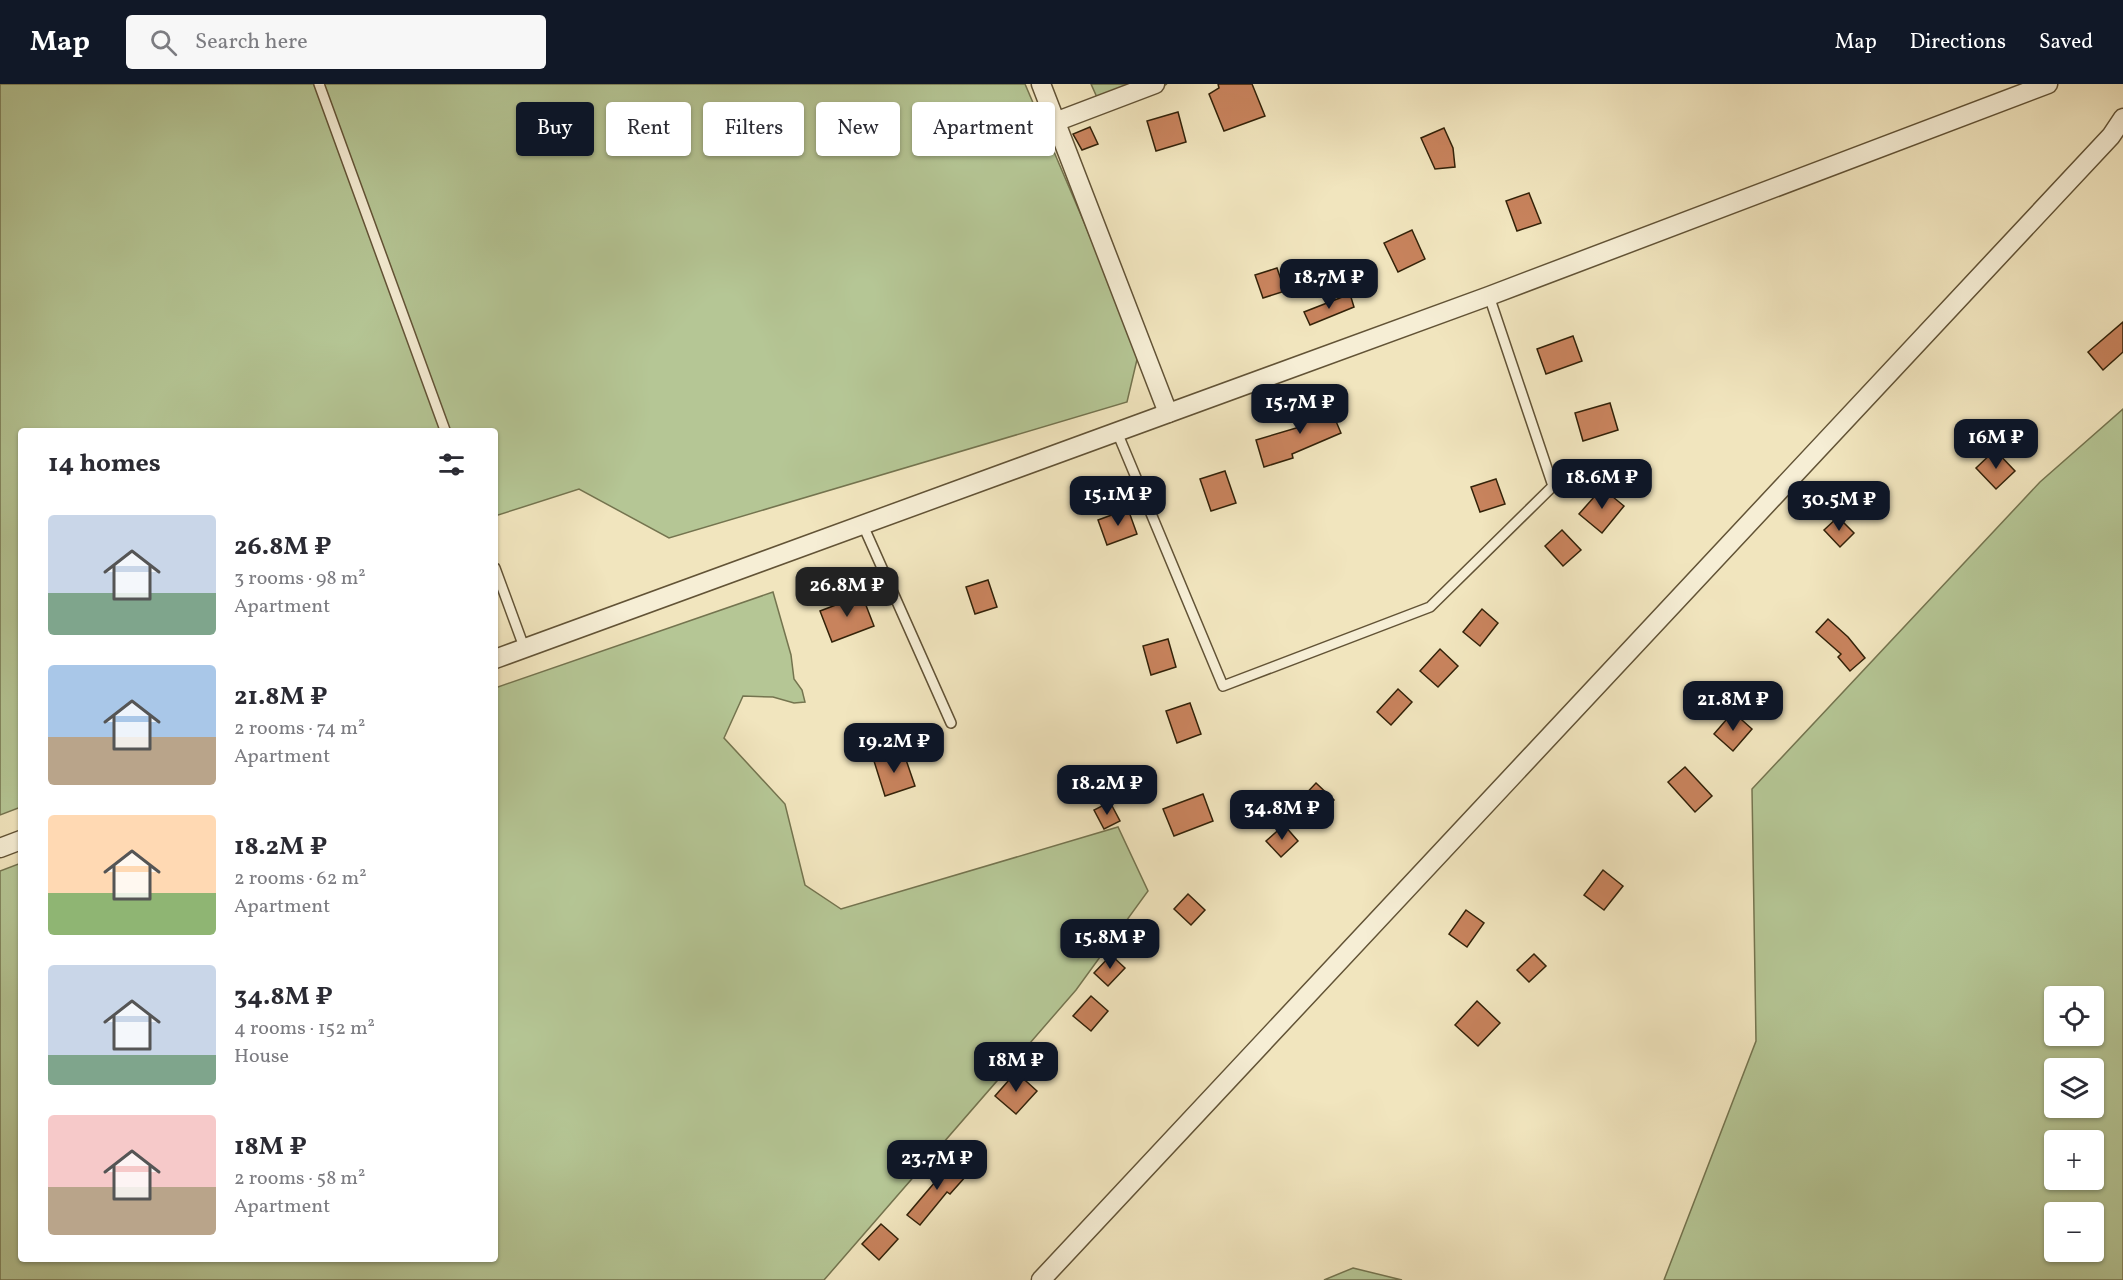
<!DOCTYPE html>
<meta charset="utf-8">
<style>
:root{--surface:#fff;--page:#f7f7f7;--text:#2b2b33;--muted:#7c7c81;--accent:#111827}
body{margin:0;font-family:Vollkorn,serif;background:var(--page);color:var(--text);height:100vh;display:flex;flex-direction:column;font-size:22px;white-space:nowrap}
*{box-sizing:border-box;margin:0}
p{font-size:20px;color:var(--muted)}
.icon{flex:none;width:33px;height:33px;fill:none;stroke:currentColor;stroke-width:2;stroke-linecap:round;stroke-linejoin:round}
.map{position:relative;flex:1;overflow:hidden}
.sheet{position:absolute;left:18px;top:344px;width:480px;height:834px;display:flex;flex-direction:column;background:var(--surface);border-radius:6px;box-shadow:0 2px 4px #0004}
.sheet>*{flex:none}
.top-card{position:absolute;left:516px;top:18px;width:570px;height:54px;display:flex;gap:12px}
.fabs{position:absolute;left:2044px;top:902px;display:grid;gap:12px}
.fabs a{display:grid;place-items:center;width:60px;height:60px;border-radius:6px;background:var(--surface);box-shadow:0 2px 4px #0004;font-size:30px}
.price{position:absolute;translate:-50% -51px;padding:0 14px;border-radius:12px;background:var(--accent);color:#fff;font-size:20px;line-height:39px;filter:drop-shadow(0 2px 3px #0008)}
.price::after{content:'';position:absolute;left:50%;top:36px;width:18px;height:14px;margin-left:-9px;background:inherit;clip-path:polygon(0 0,100% 0,50% 100%)}
.price.current{background:#222;color:#fff}
ul{padding:0;list-style:none}
li{display:flex;align-items:center;gap:18px;height:150px;padding:0 30px}
li span{display:grid;place-items:center;flex:none;width:168px;height:120px;border-radius:6px;color:#555}
li>.icon{margin-inline-start:auto}
span .icon{width:72px;height:72px;fill:#fffc;stroke-width:1}
li b{font-size:26px}
h2{display:flex;justify-content:space-between;align-items:center;height:72px;padding:0 30px;font-size:26px}
.tag{padding:0 21px;border-radius:6px;background:var(--surface);box-shadow:0 2px 4px #0004;font-size:21px;line-height:54px}
.tag.current{background:var(--accent);color:#fff}
header{display:flex;align-items:center;gap:36px;box-sizing:border-box;height:84px;padding:0 30px;background:var(--accent);color:#fff}
header strong{font-size:28px}
nav{display:flex;gap:33px;margin-inline-start:auto;font-size:21px}
.search{width:420px;height:54px;background:var(--page);display:flex;align-items:center;gap:15px;box-sizing:border-box;padding:0 21px;border-radius:6px;color:var(--muted);font-size:22px}
.map>svg:first-child{display:block}
.green{fill:#b5c695;stroke:#74744f;stroke-width:1.5;fill-rule:evenodd}
.building{fill:#c8835d;stroke:#332209;stroke-width:1.5}
.lines{fill:none;stroke-linecap:round;stroke-linejoin:round}
.service-casing{stroke:#625336;stroke-width:12}
.minor-casing{stroke:#625336;stroke-width:21}
.service{stroke:#f6eed5;stroke-width:9}
.minor{stroke:#f6eed5;stroke-width:18}
</style>
<header>
<strong>Map</strong>
<div class="search"><svg class="icon" aria-label="search" viewBox="0 0 24 24"><circle cx="10" cy="10" r="6"/><path d="M15 15l6 6"/></svg>Search here</div>
<nav><a>Map</a><a>Directions</a><a>Saved</a></nav>
</header>
<div class="map">
<svg width="2123" height="1196" viewBox="0 0 2123 1196">
<rect width="100%" height="100%" fill="#f1e5be"/>
<filter id="stains"><feTurbulence type="fractalNoise" baseFrequency=".00333" numOctaves="4"/><feColorMatrix values="0 0 0 0 .2 0 0 0 0 .09 0 0 0 0 .02 0 0 0 .5 -.17"/></filter>
<radialGradient id="worn" r=".72"><stop offset=".6" stop-color="#630" stop-opacity="0"/><stop offset="1" stop-color="#630" stop-opacity=".3"/></radialGradient>
<!-- green -->
<g class="green">
<path d="M0 0H1025L1139 267 1127 318 669 454 579 405 495 432V346H21V723L0 731Z"/>
<path d="M1091 0H1167L1104 29Z"/>
<path d="M2123 325V1196H1664L1756 957 1752 705 2040 398ZM2055 912H2094V951H2055ZM2055 984H2094V1023H2055ZM2055 1056H2094V1095H2055ZM2055 1128H2094V1167H2055Z"/>
<path d="M773 508 791 571 794 595 802 606 805 618 794 619 773 613 743 612 724 654 785 720 805 801 841 825 1118 743 1148 807 1076 906 824 1196H0V787L21 779V1174H495V604Z"/>
<path d="M1353 1184 1402 1196H1324Z"/>
</g>
<!-- building -->
<g class="building">
<path d="M1218 0H1252L1265 32 1224 47 1209 10 1219 4Z"/>
<path d="M1178 28 1186 58 1156 67 1147 37Z"/>
<path d="M1090 43 1098 60 1082 66 1073 50Z"/>
<path d="M1444 44 1453 64 1455 83 1435 85 1421 54Z"/>
<path d="M1529 109 1541 139 1517 147 1506 117Z"/>
<path d="M1412 146 1425 175 1398 188 1384 159Z"/>
<path d="M1277 184 1285 207 1263 214 1255 191Z"/>
<path d="M1350 210 1354 223 1310 241 1304 228Z"/>
<path d="M2123 238V268L2103 286 2088 268Z"/>
<path d="M1573 252 1582 277 1546 290 1537 265Z"/>
<path d="M1327 316 1341 349 1292 370 1293 374 1264 383 1256 356 1303 342 1298 328Z"/>
<path d="M1610 319 1618 346 1583 357 1575 329Z"/>
<path d="M1995 366 2015 387 1996 405 1976 384Z"/>
<path d="M1225 387 1236 419 1211 427 1200 395Z"/>
<path d="M1496 395 1505 420 1480 428 1471 403Z"/>
<path d="M1602 404 1624 422 1602 449 1579 430Z"/>
<path d="M1128 425 1137 450 1107 461 1098 436Z"/>
<path d="M1838 433 1854 449 1840 463 1824 446Z"/>
<path d="M1562 446 1581 466 1563 482 1545 462Z"/>
<path d="M988 496 997 523 975 530 966 503Z"/>
<path d="M862 511 874 542 832 558 820 527Z"/>
<path d="M1482 525 1498 539 1480 562 1463 548Z"/>
<path d="M1828 535 1848 553 1865 574 1850 587 1838 573 1841 570 1816 548Z"/>
<path d="M1168 555 1176 583 1151 591 1143 562Z"/>
<path d="M1440 565 1458 582 1438 603 1420 587Z"/>
<path d="M1398 605 1412 618 1391 641 1377 628Z"/>
<path d="M1190 619 1201 650 1177 659 1166 627Z"/>
<path d="M1733 628 1752 645 1733 667 1714 650Z"/>
<path d="M903 667 915 702 885 712 874 677Z"/>
<path d="M1685 683 1712 712 1695 728 1668 698Z"/>
<path d="M1316 699 1334 716 1317 733 1300 716Z"/>
<path d="M1203 710 1213 737 1174 752 1163 725Z"/>
<path d="M1110 718 1120 737 1104 745 1094 726Z"/>
<path d="M1284 741 1298 757 1281 773 1266 757Z"/>
<path d="M1603 786 1623 802 1604 826 1584 811Z"/>
<path d="M1188 810 1205 826 1191 841 1174 825Z"/>
<path d="M1466 826 1484 839 1467 863 1449 850Z"/>
<path d="M1534 870 1546 882 1529 898 1517 886Z"/>
<path d="M1111 871 1125 884 1108 902 1094 889Z"/>
<path d="M1091 912 1108 927 1091 947 1073 932Z"/>
<path d="M1477 917 1500 939 1478 962 1455 941Z"/>
<path d="M1016 988 1037 1007 1016 1030 995 1012Z"/>
<path d="M946 1075 966 1092 950 1110 947 1108 920 1141 907 1131 935 1098 930 1094Z"/>
<path d="M881 1140 898 1155 879 1176 862 1160Z"/>
</g>
<g class="lines">
<defs>
<g id="service">
<path d="M319 0 445 346"/>
<path d="M1117 348 1223 602 1430 523 1553 402 1489 212"/>
<path d="M862 439 951 639"/>
<path d="M495 484 524 563"/>
</g>
<g id="minor">
<path d="M1041 0 1168 329"/>
<path d="M1055 38 1155 0"/>
<path d="M495 575 1489 212 2048 0"/>
<path d="M0 764 21 756"/>
<path d="M1041 1196 2111 52 2123 34"/>
</g>
</defs>
<!-- service casing -->
<use href="#service" class="service-casing"/>
<!-- minor casing -->
<use href="#minor" class="minor-casing"/>
<!-- service -->
<use href="#service" class="service"/>
<!-- minor -->
<use href="#minor" class="minor"/>
</g>
<rect width="100%" height="100%" filter="url(#stains)"/>
<rect width="100%" height="100%" fill="url(#worn)"/>
</svg>
<div class="fabs">
<a><svg class="icon" aria-label="locate" viewBox="0 0 24 24"><circle cx="12" cy="12" r="6"/><path d="M12 2v4M12 18v4M2 12h4M18 12h4"/></svg></a>
<a><svg class="icon" aria-label="layers" viewBox="0 0 24 24"><path d="M12 4l9 5-9 5-9-5zM3 14l9 5 9-5"/></svg></a>
<a>+</a>
<a>−</a>
</div>
<b class="price" style="left:1329px;top:226px">18.7M ₽</b>
<b class="price" style="left:1300px;top:351px">15.7M ₽</b>
<b class="price" style="left:1996px;top:386px">16M ₽</b>
<b class="price" style="left:1602px;top:426px">18.6M ₽</b>
<b class="price" style="left:1118px;top:443px">15.1M ₽</b>
<b class="price" style="left:1839px;top:448px">30.5M ₽</b>
<b class="price current" style="left:847px;top:534px">26.8M ₽</b>
<b class="price" style="left:1733px;top:648px">21.8M ₽</b>
<b class="price" style="left:894px;top:690px">19.2M ₽</b>
<b class="price" style="left:1107px;top:732px">18.2M ₽</b>
<b class="price" style="left:1282px;top:757px">34.8M ₽</b>
<b class="price" style="left:1110px;top:886px">15.8M ₽</b>
<b class="price" style="left:1016px;top:1009px">18M ₽</b>
<b class="price" style="left:937px;top:1107px">23.7M ₽</b>
<div class="top-card">
<a class="tag current">Buy</a>
<a class="tag">Rent</a>
<a class="tag">Filters</a>
<a class="tag">New</a>
<a class="tag">Apartment</a>
</div>
<section class="sheet">
<h2>14 homes<svg class="icon" aria-label="filters" viewBox="0 0 24 24"><path d="M4 7h16M4 17h16"/><circle cx="9" cy="7" r="2"/><circle cx="15" cy="17" r="2"/></svg></h2>
<ul>
<li><span style="background:linear-gradient(#c9d6e8 65%,#7fa58c 0)"><svg class="icon" aria-label="home" viewBox="0 0 24 24"><path d="M3 11l9-7 9 7M6 9v11h12V9"/></svg></span><div><b>26.8M ₽</b><p>3 rooms · 98 m²</p><p>Apartment</p></div></li>
<li><span style="background:linear-gradient(#a9c7e8 60%,#b9a48a 0)"><svg class="icon" aria-label="home" viewBox="0 0 24 24"><path d="M3 11l9-7 9 7M6 9v11h12V9"/></svg></span><div><b>21.8M ₽</b><p>2 rooms · 74 m²</p><p>Apartment</p></div></li>
<li><span style="background:linear-gradient(#ffd9b3 65%,#8fb573 0)"><svg class="icon" aria-label="home" viewBox="0 0 24 24"><path d="M3 11l9-7 9 7M6 9v11h12V9"/></svg></span><div><b>18.2M ₽</b><p>2 rooms · 62 m²</p><p>Apartment</p></div></li>
<li><span style="background:linear-gradient(#c9d6e8 75%,#7fa58c 0)"><svg class="icon" aria-label="home" viewBox="0 0 24 24"><path d="M3 11l9-7 9 7M6 9v11h12V9"/></svg></span><div><b>34.8M ₽</b><p>4 rooms · 152 m²</p><p>House</p></div></li>
<li><span style="background:linear-gradient(#f6c9c9 60%,#b9a48a 0)"><svg class="icon" aria-label="home" viewBox="0 0 24 24"><path d="M3 11l9-7 9 7M6 9v11h12V9"/></svg></span><div><b>18M ₽</b><p>2 rooms · 58 m²</p><p>Apartment</p></div></li>
</ul>
</section>
</div>
